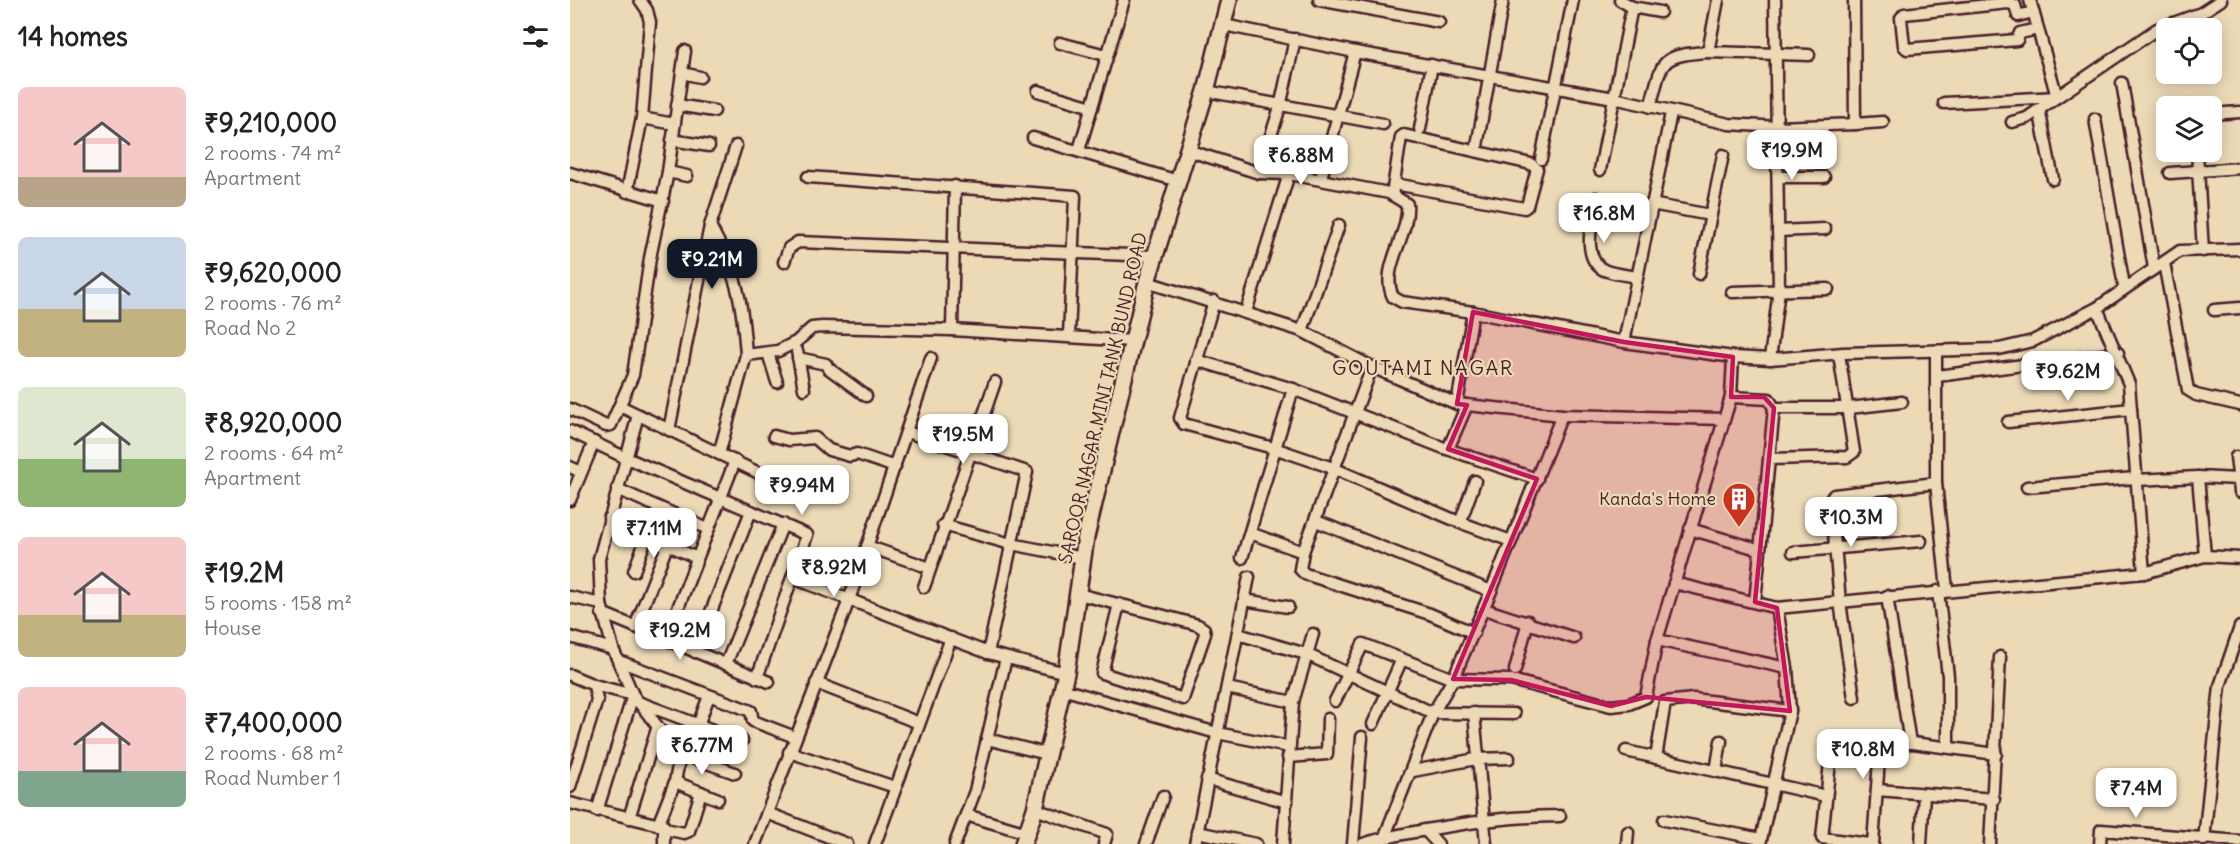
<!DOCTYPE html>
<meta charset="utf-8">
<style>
:root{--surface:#fff;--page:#f6f6f6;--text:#222;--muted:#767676;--accent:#111827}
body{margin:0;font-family:Delius,sans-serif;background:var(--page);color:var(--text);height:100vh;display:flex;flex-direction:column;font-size:22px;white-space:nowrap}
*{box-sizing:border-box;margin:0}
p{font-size:20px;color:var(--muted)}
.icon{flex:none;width:33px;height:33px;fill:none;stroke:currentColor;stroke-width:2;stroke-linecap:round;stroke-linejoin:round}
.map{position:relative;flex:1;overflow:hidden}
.sheet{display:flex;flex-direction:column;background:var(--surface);width:570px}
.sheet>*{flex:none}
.buttons{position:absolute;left:1586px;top:18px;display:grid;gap:12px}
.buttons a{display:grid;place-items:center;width:66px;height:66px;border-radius:9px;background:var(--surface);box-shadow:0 3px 15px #0003;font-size:30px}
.price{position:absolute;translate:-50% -51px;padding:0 14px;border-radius:12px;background:#fff;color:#222;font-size:20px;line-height:39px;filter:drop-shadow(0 2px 3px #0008)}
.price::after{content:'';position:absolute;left:50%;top:36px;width:18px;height:14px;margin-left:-9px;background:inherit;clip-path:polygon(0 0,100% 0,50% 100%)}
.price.current{background:var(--accent);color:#fff}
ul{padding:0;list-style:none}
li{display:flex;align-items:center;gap:18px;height:150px;padding:0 18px}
li span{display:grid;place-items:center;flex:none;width:168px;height:120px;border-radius:9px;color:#555}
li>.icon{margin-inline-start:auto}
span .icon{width:72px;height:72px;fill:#fffc;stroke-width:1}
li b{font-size:26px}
h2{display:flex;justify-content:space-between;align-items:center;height:72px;padding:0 18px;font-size:26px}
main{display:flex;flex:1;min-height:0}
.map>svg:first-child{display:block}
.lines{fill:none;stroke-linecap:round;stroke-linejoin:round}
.minor-casing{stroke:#4a1f2b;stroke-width:15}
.secondary-casing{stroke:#4a1f2b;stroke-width:20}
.minor{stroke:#ecdab7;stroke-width:10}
.secondary{stroke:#ecdab7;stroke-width:15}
.marked{fill:#c2185b;fill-opacity:0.2;stroke:#c2185b;stroke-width:4.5;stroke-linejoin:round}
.labels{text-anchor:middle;stroke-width:4.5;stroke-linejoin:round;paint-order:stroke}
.street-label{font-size:18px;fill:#4a1f2b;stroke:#ecdab7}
.poi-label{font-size:18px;fill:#4a1f2b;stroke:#ecdab7;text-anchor:end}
.neighbourhood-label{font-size:20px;letter-spacing:1.5px;fill:#4a1f2b;stroke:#ecdab7}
</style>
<main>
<section class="sheet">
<h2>14 homes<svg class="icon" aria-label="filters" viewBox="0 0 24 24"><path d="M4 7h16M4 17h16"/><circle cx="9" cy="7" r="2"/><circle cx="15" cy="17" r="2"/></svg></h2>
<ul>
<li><span style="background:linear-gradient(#f6c9c9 75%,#b9a48a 0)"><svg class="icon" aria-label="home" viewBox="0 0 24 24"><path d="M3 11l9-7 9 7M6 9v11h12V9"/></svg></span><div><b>₹9,210,000</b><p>2 rooms · 74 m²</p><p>Apartment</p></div></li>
<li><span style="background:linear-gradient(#c9d6e8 60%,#c2b280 0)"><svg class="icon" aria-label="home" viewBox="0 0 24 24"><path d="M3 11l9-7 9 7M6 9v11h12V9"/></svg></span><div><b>₹9,620,000</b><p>2 rooms · 76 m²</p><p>Road No 2</p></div></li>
<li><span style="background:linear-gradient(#dfe7d0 60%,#8fb573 0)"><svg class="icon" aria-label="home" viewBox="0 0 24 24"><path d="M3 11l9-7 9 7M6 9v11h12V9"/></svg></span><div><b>₹8,920,000</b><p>2 rooms · 64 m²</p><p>Apartment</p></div></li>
<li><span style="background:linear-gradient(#f6c9c9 65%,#c2b280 0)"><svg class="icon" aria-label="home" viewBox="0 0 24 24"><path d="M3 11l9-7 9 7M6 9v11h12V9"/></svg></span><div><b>₹19.2M</b><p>5 rooms · 158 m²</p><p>House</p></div></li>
<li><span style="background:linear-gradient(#f6c9c9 70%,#7fa58c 0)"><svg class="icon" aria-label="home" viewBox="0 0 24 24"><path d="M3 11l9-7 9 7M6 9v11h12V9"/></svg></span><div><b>₹7,400,000</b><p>2 rooms · 68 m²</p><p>Road Number 1</p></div></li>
</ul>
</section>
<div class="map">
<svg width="1670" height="844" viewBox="0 0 1670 844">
<rect width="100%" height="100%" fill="#ecdab7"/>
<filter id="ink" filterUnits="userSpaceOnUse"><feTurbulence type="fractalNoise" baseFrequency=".0167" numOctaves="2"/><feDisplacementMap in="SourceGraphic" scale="12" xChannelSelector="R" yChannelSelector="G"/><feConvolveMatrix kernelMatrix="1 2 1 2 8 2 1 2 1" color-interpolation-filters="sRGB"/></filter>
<g filter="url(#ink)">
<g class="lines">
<defs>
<g id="minor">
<path d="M749 0 869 22"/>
<path d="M1050 0 1062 7"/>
<path d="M1148 0 1138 52 1239 55"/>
<path d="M1463 12 1448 16 1445 5 1438 3 1334 14 1331 18 1334 46 1337 49 1447 40 1450 33 1468 29"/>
<path d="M654 25 785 52 751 178"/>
<path d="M490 43 536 55"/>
<path d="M785 52 1044 98 1159 124 1208 127 1285 124 1284 0"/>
<path d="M112 73 130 77"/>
<path d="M1552 83 1584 268"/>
<path d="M468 91 522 107"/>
<path d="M636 91 813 124"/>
<path d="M1374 103 1487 97 1587 29 1631 13 1651 0"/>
<path d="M107 105 144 111"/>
<path d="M1080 107C1093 62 1087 55 1138 52"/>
<path d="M1469 109 1483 179"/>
<path d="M1641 114 1670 112"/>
<path d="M72 118 104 124"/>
<path d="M1525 119 1554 286"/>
<path d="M1442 122 1457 118 1487 97 1460 0"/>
<path d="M1285 124 1313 122"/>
<path d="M850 129 862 65"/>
<path d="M463 138 608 181"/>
<path d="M102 140 139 146"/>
<path d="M907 146 933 0"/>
<path d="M509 150 554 0"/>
<path d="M617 150 689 173 719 174 676 312"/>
<path d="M1627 152 1633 251"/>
<path d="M971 159 1003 0"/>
<path d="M1030 170 1062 7 1090 12"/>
<path d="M98 172 117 176"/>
<path d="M0 173 93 201"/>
<path d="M689 173 710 107 725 39"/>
<path d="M1600 173 1670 168"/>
<path d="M719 174 819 193 837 204C840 236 809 268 823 297L832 302 903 312 1054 342 1163 357 1200 359 1273 353 1429 349 1463 341 1527 308 1610 251 1670 249"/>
<path d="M238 177 505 196 499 336"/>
<path d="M1208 177H1254"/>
<path d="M57 192 72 118 80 22 77 10 70 0"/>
<path d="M822 195 831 137 834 135 961 164 967 169 957 206 954 208 825 184"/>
<path d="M1026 198C1023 218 1010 258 1034 270 1043 274 1057 275 1067 277"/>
<path d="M1081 204 1140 215"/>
<path d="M140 226C168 277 172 298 176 355"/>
<path d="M1208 231 1255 229"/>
<path d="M214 262 219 248 228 242 585 256"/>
<path d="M1594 263 1618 390 1626 395 1670 405"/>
<path d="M1129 274 1153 155"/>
<path d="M577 282 732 331 802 367 887 404 992 415 1154 419"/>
<path d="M1162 292 1258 289"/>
<path d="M644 301 610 418 614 424 707 449 763 468 889 522 941 541"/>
<path d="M1527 308 1559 384 1574 573"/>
<path d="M1644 310 1670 308"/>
<path d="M382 330 385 186"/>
<path d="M732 331 769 225"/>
<path d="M1054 342 1101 113"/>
<path d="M227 351 234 389"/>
<path d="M1366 351V483L1377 590"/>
<path d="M198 353 207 382"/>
<path d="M228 358 256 364 258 368 296 396"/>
<path d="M1200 359 1209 290 1205 0"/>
<path d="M626 360 723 389 874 448 967 479"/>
<path d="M802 367 733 552 730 569 735 574 860 614 904 633"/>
<path d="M1367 376 1548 353"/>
<path d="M1161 397 1199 399 1204 408 1185 602"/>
<path d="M887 404 903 312"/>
<path d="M50 406 197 477"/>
<path d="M1204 408H1279L1332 402"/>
<path d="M0 409 36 426 41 425 63 375 80 258 98 172 115 51"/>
<path d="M68 415 29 559 31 604 43 649 63 695 110 755 105 782 88 825"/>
<path d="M1438 422 1561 409"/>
<path d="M99 430 140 226 166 146"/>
<path d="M0 431 54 457 237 535 187 678"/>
<path d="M337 432 457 472 418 653"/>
<path d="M204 436 219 440 245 438 259 450 280 456 287 454 325 467"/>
<path d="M878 449 897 405"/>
<path d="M149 454 176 355 208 351 226 342 242 328 252 327 382 330 563 341"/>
<path d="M1666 457 1670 492"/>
<path d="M1201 459 1277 457 1284 452 1269 354"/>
<path d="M0 467 11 472"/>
<path d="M1628 477 1635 556"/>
<path d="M1566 480 1628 477 1668 479"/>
<path d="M1457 487 1565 478"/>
<path d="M47 489 138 529"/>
<path d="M0 500 24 442"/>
<path d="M39 518 127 558"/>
<path d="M746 521 921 591"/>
<path d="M890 523 905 481"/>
<path d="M373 525 441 544 513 558"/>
<path d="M1120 529 1184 548"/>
<path d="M680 533 733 552"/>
<path d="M297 546 360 568"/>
<path d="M1223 552 1351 541"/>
<path d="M672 558 723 389"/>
<path d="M64 571 77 536"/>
<path d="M223 578 418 653 496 673"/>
<path d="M1104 583 1207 608 1217 668 1220 711 1190 844"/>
<path d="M354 587 425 382"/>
<path d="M1368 591 1378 676V747"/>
<path d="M508 594C548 604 588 614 628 625L634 629 635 634 613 699 532 673 549 604"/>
<path d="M1317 596 1340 743"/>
<path d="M0 597 31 604"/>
<path d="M674 600 718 607"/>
<path d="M1207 608 1574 573 1635 556 1670 558"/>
<path d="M914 609 1004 638"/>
<path d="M32 613 199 682"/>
<path d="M65 627 97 546"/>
<path d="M668 634 736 654 863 713 944 714"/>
<path d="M0 637 43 649"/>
<path d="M96 639 165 461"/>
<path d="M1087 640 1217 668"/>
<path d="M125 652 181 511"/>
<path d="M49 661 181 711 183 721 225 737"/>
<path d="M156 664 213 524"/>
<path d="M945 670 958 621"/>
<path d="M0 675 24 685 63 695 27 811"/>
<path d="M246 683 349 723"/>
<path d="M657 688 723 702"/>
<path d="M492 689 647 733 719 747"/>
<path d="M1284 698 1270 602 1261 499 1264 495 1366 483"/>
<path d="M765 701 793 644 883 679 941 680 1041 706 1059 704 1076 697 1087 640 1161 397 1163 357"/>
<path d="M68 702 172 741"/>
<path d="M904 713 916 844"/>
<path d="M803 724 832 659"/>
<path d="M128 725 139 696"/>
<path d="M417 739 477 754"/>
<path d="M1056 751 1256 796"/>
<path d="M219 752 325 787"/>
<path d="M109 753 165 773"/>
<path d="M1261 753 1252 838 1299 844"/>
<path d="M718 757 757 754 758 719"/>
<path d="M1086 758 1095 702 1123 699 1220 711"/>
<path d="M843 771 906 759 939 758"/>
<path d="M1146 771 1151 741"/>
<path d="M637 779 717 802"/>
<path d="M105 782 148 799"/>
<path d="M0 787 27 700 24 685"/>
<path d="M1307 790 1424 799"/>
<path d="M0 803 94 826V844"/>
<path d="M465 809 537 834 534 844"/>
<path d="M197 813 277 844"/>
<path d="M396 815 457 833"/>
<path d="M59 818 87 729"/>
<path d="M1094 820 1191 839"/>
<path d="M95 829 114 833 119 831 131 792"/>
<path d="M855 830 868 844"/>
<path d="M627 832 686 844"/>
<path d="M815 836 863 713 883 679 921 591 992 415"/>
<path d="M1634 840 1650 686 1670 627"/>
<path d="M185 844 279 600 361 358"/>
<path d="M305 844 381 638"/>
<path d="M385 844 405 791 436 658"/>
<path d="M576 844 593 796"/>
<path d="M625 844 679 577"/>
<path d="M713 844 723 702 743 634"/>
<path d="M783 844 792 737"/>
<path d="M793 844C814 837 834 834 856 830 902 822 944 816 990 816"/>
<path d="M1057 844 1058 832"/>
<path d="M1303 844 1310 745 1320 740 1426 754"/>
<path d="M1351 844 1354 794"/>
<path d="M1420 844 1430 657"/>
<path d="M1530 844 1531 830 1670 841"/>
</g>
<path id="secondary" d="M453 844 465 809 496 673 516 537 577 282 636 91 659 0"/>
</defs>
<!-- minor casing -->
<use href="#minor" class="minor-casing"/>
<!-- secondary casing -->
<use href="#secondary" class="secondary-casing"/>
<!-- minor -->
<use href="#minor" class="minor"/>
<!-- secondary -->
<use href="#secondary" class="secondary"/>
</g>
</g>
<!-- marked area -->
<path class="marked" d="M903 312 1054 342 1163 357 1161 397H1194L1204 408 1185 602 1207 608 1220 711 1076 697 1041 706 941 680 883 679 967 479 878 449 897 405 887 404Z"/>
<!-- icons -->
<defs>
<symbol id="building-pin" viewBox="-11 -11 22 30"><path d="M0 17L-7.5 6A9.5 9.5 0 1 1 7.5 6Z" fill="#c8321e" stroke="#ecdab7"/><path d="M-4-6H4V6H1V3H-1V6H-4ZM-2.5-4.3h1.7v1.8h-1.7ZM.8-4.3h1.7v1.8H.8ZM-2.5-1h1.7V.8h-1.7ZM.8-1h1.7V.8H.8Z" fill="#fff"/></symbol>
</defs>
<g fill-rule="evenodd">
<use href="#building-pin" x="1150" y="480" width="38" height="52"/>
</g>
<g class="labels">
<!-- street labels -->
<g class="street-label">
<text transform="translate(533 398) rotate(-77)" y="6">SAROOR NAGAR MINI TANK BUND ROAD</text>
</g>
<!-- poi labels -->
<g class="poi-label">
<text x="1146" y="505">Kanda's Home</text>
</g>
<!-- neighbourhood labels -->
<g class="neighbourhood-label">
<text x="853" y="375">GOUTAMI NAGAR</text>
</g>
</g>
</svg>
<div class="buttons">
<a><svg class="icon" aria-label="locate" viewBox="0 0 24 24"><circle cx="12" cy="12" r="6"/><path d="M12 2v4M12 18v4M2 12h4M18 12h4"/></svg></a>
<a><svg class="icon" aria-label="layers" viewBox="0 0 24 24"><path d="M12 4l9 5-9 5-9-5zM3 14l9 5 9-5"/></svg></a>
</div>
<b class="price" style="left:1222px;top:181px">₹19.9M</b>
<b class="price" style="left:731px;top:186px">₹6.88M</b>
<b class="price" style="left:1034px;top:244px">₹16.8M</b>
<b class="price current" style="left:142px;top:290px">₹9.21M</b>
<b class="price" style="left:1498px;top:402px">₹9.62M</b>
<b class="price" style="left:393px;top:465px">₹19.5M</b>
<b class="price" style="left:232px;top:516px">₹9.94M</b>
<b class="price" style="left:1281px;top:548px">₹10.3M</b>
<b class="price" style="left:84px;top:559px">₹7.11M</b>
<b class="price" style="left:264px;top:598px">₹8.92M</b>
<b class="price" style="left:110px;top:661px">₹19.2M</b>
<b class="price" style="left:132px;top:776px">₹6.77M</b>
<b class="price" style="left:1293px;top:780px">₹10.8M</b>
<b class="price" style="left:1566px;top:819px">₹7.4M</b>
</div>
</main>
